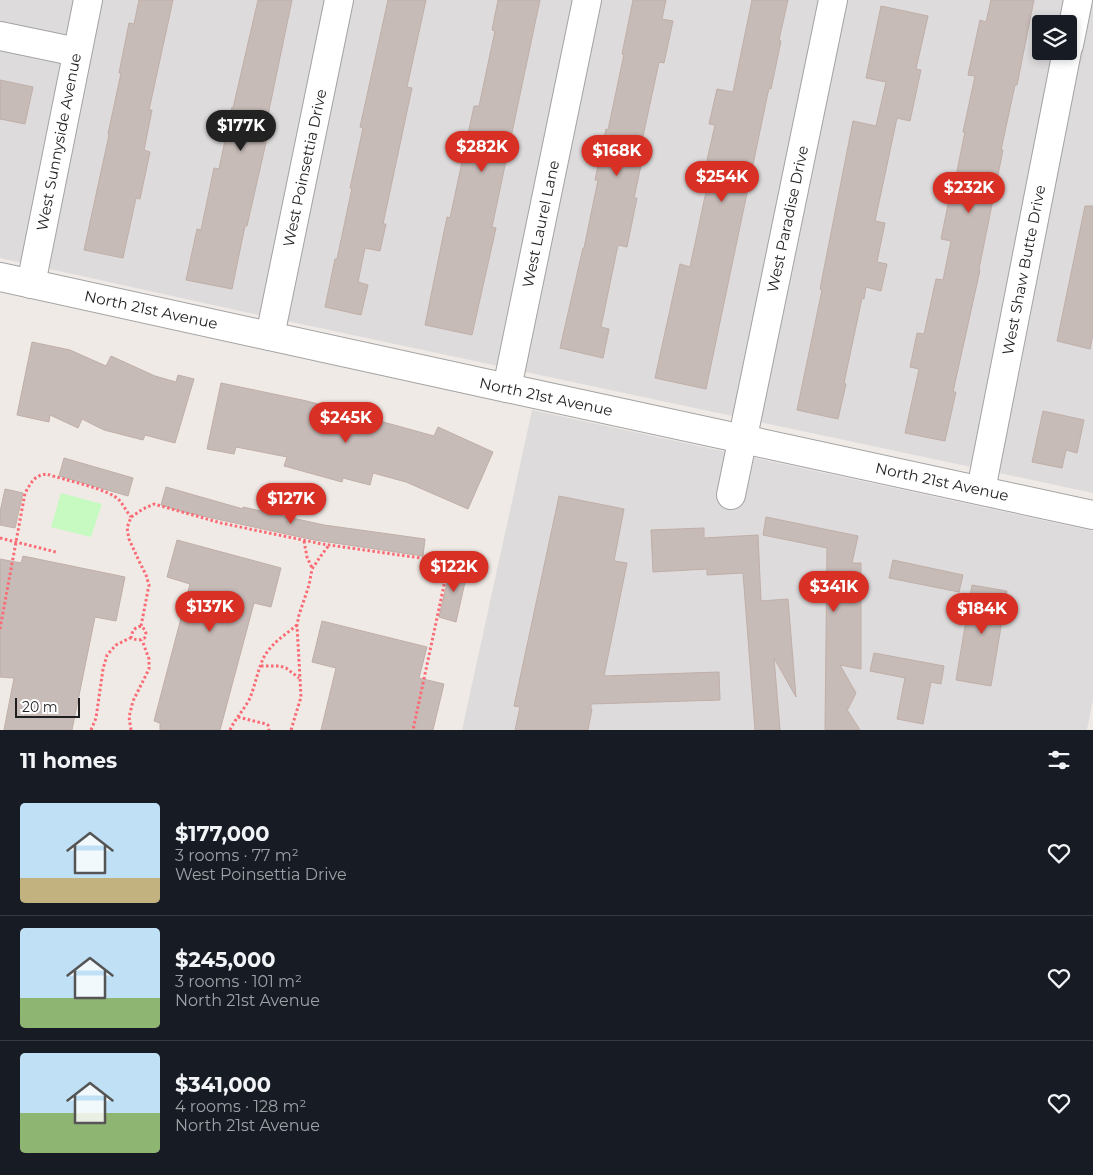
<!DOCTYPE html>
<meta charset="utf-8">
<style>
:root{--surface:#171b24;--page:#20242c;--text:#f1f3f6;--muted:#9ea1a6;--line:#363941;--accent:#d93025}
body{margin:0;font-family:Montserrat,sans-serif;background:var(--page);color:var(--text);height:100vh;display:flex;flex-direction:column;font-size:19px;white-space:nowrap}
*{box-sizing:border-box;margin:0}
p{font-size:16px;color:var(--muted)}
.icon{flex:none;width:28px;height:28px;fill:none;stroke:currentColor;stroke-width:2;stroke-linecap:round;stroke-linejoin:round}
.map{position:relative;height:730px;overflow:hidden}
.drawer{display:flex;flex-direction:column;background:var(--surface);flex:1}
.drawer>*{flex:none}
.fabs{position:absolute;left:1032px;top:15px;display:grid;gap:10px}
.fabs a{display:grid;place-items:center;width:45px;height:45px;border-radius:5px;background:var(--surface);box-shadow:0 2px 8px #0003;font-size:25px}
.scale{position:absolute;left:15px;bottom:12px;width:65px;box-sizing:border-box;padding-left:5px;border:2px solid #1f1f1f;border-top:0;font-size:14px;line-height:18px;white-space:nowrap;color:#1f1f1f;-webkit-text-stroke:4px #fff;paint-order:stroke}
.price{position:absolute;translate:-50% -42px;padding:0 11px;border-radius:18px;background:var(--accent);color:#fff;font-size:16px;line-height:32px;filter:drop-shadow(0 1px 2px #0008)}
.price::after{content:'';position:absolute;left:50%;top:30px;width:15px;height:11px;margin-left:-8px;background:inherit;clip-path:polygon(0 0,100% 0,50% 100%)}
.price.on{background:#222;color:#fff}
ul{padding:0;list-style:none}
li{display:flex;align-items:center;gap:15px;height:125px;padding:0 20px}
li+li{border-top:1px solid var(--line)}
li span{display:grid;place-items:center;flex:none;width:140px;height:100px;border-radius:5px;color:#555}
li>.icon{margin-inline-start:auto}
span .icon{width:60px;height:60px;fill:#fffc;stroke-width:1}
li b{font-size:21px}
h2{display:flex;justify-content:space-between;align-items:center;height:60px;padding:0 20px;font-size:21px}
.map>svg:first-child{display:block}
.residential{fill:#dddbdc;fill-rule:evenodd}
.park{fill:#c7fac1}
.building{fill:#c7bbb8;stroke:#c1aea7}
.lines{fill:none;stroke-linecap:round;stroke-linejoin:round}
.minor-casing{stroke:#a3a3a3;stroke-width:30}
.path{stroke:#fa6b75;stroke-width:3;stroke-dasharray:2.5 2.5;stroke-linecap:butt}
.minor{stroke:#fff;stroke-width:28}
.labels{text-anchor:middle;stroke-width:5;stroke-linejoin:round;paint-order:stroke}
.street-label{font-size:15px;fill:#1f1f1f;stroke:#fff}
</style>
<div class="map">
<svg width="1093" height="730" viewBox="0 0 1093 730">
<rect width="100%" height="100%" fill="#efeae5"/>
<!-- residential -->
<g class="residential">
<path d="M0 0H1093V493L254 314 0 258ZM1041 24H1069V51H1041Z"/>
<path d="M532 410 1093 531V699L1087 730H462Z"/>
</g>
<!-- park -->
<path class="park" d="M61 493 102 504 91 537 51 527Z"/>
<!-- building -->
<g class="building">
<path d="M139 0H173L149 110H152L144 150 150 152 140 199 136 198 123 258 84 250 109 135 108 134 121 73H119L129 23 134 24Z"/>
<path d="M258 0H292L268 115 272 116 247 226H245L232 289 186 280 197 229 201 230 214 168 219 169 232 107 233 108Z"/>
<path d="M388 0H426L407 87 412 88 383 224H386L380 251 365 248 358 282 368 285 361 315 325 307 335 259H337L352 188H350L363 128 360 127Z"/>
<path d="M498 0H540L492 227 496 228 472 335 425 325 447 217 450 218 474 106H479L495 31 492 30Z"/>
<path d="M633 0H666L662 19 673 21 664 63 659 62 639 155 643 156 634 198H637L627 247 618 245 601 327 609 329 603 358 560 348 583 248H584L598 180H595L606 129 608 130 624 54H622Z"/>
<path d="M752 0H788L779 40 781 41 771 89 769 88 706 389 655 378 680 264 690 267 707 187 701 186 715 125 709 124 717 89 733 92Z"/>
<path d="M991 0H1034L1017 85H1015L1001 150H1003L979 269 980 270 953 392H956L945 441 905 433 919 369 910 367 917 333 924 334 936 279 943 280 951 241 941 239 949 200H951L965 132H963L975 76 968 75 980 20 986 22Z"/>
<path d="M881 6 928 16 916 69 921 70 910 121 897 118 875 221 885 223 877 262 887 264 881 291 866 287 864 299 862 298 844 383 846 384 838 419 797 410 822 290 820 289 853 121 876 126 886 82 866 78Z"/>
<path d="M0 80 33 87 25 124 0 119Z"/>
<path d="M1085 206H1093V334L1090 349 1057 341Z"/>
<path d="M32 342 70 350 106 366 111 356 155 376 176 382 178 375 194 379 175 443 145 435 143 440 104 430 82 419 78 428 50 415 49 422 17 415Z"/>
<path d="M221 383 307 401 434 436 438 427 493 452 468 509 406 482 373 473 370 485 343 478 342 482 284 466 287 457 236 447 234 454 207 449Z"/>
<path d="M1043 411 1084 420 1077 453 1066 450 1062 468 1032 462Z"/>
<path d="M64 458 133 478 128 496 59 476Z"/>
<path d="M166 487 243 509V507L324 525 425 539 423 556 314 540 184 512 161 505Z"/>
<path d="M5 489 23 493 15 528 0 525V512Z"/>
<path d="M559 496 624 509 614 561 627 563 604 676 719 672 720 700 591 704V709H592L588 730H515L520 707 514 706Z"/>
<path d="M766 517 858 536 852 563H861V669L840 665 856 693 848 709 846 708 860 730H825L827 548 763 535Z"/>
<path d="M704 528V538L758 535 761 601 788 599 796 697 774 658 780 730H755L743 573 707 575V569L653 572 651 530Z"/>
<path d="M177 540 281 568 271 607 254 603 220 730H160V723L154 721 190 584 167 577Z"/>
<path d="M23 556 125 577 116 621 95 617 72 730H4L14 678 0 677V559L21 563Z"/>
<path d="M893 560 963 575 959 592 889 578Z"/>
<path d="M451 565 468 569 456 622 439 617Z"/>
<path d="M972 585 1007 591 991 686 956 680Z"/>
<path d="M322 621 427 647 419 678 444 684 433 730H321L336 668 312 662Z"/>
<path d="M874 653 944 666 941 684 931 682 923 724 897 719 905 678 870 671Z"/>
</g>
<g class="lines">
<defs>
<g id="minor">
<path d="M0 36 77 52"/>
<path d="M1069 45 1078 0"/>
<path d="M0 277 507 388 1093 515"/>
<path d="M31 284 88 0"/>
<path d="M270 336 339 0"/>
<path d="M507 388 587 0"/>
<path d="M981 490 1067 51"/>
<path d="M731 495 833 0"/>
</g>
</defs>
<!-- minor casing -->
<use href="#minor" class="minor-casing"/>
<!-- path -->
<g class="path">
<path d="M0 538 56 552"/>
<path d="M304 541 307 557 312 568"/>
<path d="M141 626C134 628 132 631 131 638 145 644 151 634 141 626L149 585 146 575 139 561 129 539 127 528 131 517 143 509 154 504 221 523 322 544 449 562 413 730"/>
<path d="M0 629 25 493C31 483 34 475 47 474 63 480 111 489 120 501 124 506 127 512 131 517"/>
<path d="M261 666H280L286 668 299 678"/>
<path d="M238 717 266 724 268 725 269 730"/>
<path d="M91 730 96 718 103 669 107 655 116 645 130 638"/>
<path d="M131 730 129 717 133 701 149 669V659L142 640"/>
<path d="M230 730C235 719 243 711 249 700 255 687 257 672 263 659 270 644 285 635 297 625"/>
<path d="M291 730 301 697 297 625 299 615 309 585 312 569 320 557 329 545"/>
</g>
<!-- minor -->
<use href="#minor" class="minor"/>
</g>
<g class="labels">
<!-- street labels -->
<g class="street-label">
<text transform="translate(59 142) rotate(-79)" y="5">West Sunnyside Avenue</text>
<text transform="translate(305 168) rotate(-78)" y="5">West Poinsettia Drive</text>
<text transform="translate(788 219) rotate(-78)" y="5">West Paradise Drive</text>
<text transform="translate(541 224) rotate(-78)" y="5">West Laurel Lane</text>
<text transform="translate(1024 270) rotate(-79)" y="5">West Shaw Butte Drive</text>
<text transform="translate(151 310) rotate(12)" y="5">North 21st Avenue</text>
<text transform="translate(546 397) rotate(12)" y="5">North 21st Avenue</text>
<text transform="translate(942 482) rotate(12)" y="5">North 21st Avenue</text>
</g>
</g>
</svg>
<div class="fabs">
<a><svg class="icon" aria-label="layers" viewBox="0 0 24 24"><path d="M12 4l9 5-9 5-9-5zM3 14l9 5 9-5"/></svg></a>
</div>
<div class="scale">20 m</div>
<b class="price on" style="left:241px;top:152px">$177K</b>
<b class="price" style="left:482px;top:173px">$282K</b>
<b class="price" style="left:617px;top:177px">$168K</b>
<b class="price" style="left:722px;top:203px">$254K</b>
<b class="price" style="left:969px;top:214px">$232K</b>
<b class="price" style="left:346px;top:444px">$245K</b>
<b class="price" style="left:291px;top:525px">$127K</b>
<b class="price" style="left:454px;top:593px">$122K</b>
<b class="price" style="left:834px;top:613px">$341K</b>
<b class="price" style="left:210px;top:633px">$137K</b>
<b class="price" style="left:982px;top:635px">$184K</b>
</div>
<section class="drawer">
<h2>11 homes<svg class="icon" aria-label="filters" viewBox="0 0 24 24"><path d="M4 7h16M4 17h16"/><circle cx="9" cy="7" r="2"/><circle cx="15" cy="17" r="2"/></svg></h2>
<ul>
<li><span style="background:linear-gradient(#bfe0f5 75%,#c2b280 0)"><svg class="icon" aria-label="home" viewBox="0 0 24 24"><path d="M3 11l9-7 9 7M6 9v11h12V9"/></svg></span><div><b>$177,000</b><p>3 rooms · 77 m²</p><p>West Poinsettia Drive</p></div><svg class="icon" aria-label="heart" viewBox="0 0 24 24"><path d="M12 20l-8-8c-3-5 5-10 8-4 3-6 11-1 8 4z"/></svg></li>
<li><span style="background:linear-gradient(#bfe0f5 70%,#8fb573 0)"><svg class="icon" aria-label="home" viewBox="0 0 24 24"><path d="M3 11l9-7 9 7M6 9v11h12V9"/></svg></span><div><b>$245,000</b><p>3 rooms · 101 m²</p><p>North 21st Avenue</p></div><svg class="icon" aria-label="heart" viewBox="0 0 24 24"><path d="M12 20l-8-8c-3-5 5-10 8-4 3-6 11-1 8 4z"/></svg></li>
<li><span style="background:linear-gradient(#bfe0f5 60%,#8fb573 0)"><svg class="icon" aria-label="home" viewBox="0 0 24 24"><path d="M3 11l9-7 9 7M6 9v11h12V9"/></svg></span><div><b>$341,000</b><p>4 rooms · 128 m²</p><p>North 21st Avenue</p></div><svg class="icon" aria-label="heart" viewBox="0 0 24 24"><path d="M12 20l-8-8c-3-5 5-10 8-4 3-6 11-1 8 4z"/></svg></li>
</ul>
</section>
